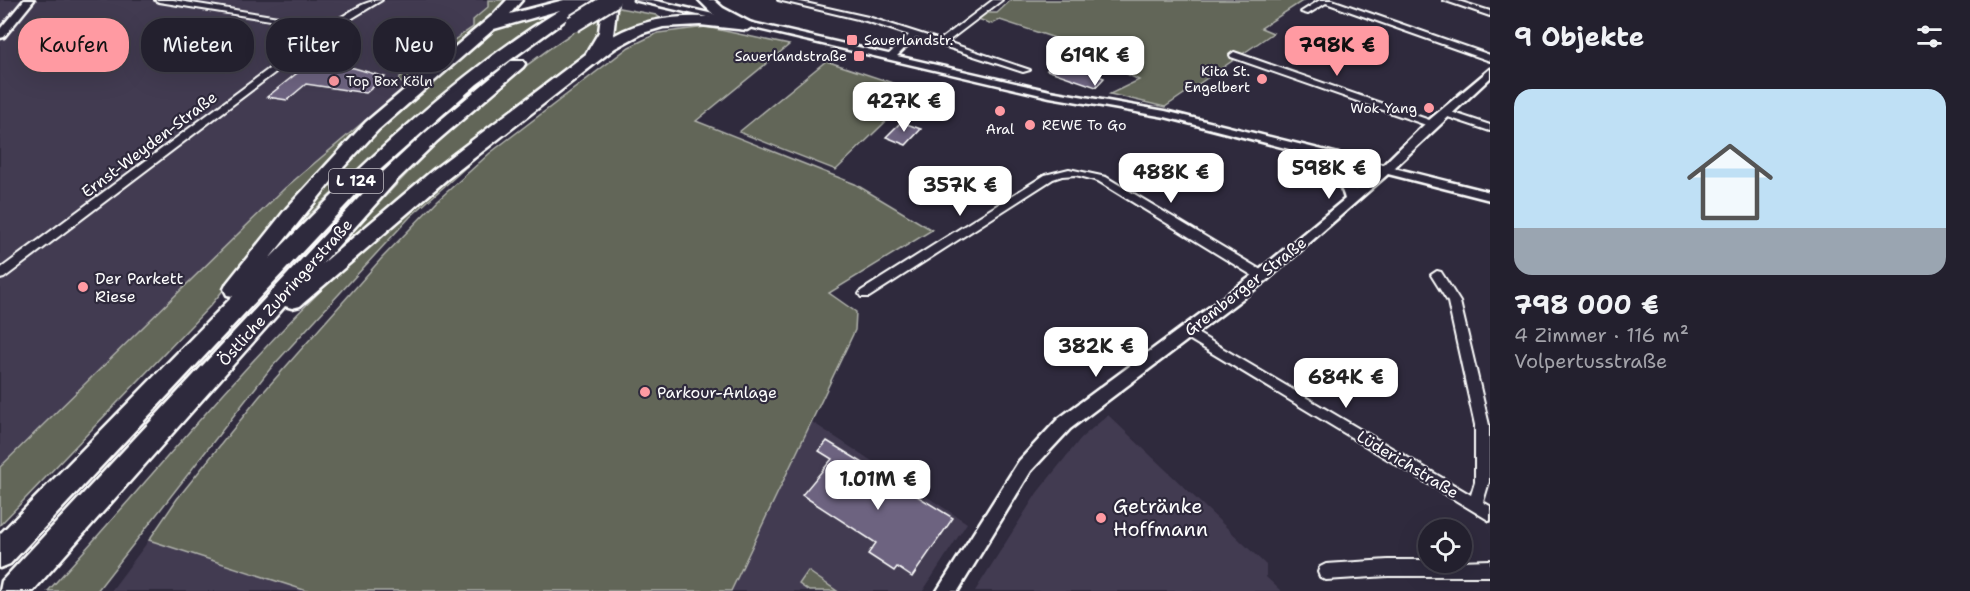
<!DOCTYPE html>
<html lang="de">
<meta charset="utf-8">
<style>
:root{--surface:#23202e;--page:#2f2d3a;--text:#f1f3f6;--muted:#a3a3aa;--line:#403e4a;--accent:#ff9aa2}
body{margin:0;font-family:"Shantell Sans",sans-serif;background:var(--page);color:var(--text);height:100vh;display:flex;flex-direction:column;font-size:22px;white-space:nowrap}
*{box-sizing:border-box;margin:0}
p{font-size:20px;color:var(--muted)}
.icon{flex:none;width:33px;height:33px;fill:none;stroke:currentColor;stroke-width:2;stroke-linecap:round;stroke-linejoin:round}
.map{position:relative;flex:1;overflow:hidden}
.details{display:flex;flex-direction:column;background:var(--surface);width:480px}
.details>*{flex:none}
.top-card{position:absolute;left:18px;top:18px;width:570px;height:54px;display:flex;gap:12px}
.buttons{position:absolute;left:1418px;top:519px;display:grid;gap:12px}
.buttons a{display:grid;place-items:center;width:54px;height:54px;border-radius:50%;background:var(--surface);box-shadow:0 6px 24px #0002,0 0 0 2px var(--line);font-size:30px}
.price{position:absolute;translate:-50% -51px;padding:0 14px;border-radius:12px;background:#fff;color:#222;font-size:20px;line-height:39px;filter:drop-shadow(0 2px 3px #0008)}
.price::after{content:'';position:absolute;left:50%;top:36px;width:18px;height:14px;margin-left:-9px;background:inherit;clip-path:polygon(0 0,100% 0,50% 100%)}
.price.current{background:var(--accent);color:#111}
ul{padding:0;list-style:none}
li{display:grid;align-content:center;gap:12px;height:318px;padding:0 24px}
li span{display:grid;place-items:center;height:186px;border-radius:18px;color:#555}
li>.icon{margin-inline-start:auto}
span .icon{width:108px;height:108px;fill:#fffc;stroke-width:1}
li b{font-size:26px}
h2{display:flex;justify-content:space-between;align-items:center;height:72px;padding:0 24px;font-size:26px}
.tag{padding:0 21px;border-radius:24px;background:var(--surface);box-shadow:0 6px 24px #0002,0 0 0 2px var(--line);font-size:21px;line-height:54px}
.tag.current{background:var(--accent);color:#111}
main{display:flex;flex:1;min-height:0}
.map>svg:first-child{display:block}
.built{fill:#423b51}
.green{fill:#626658;stroke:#b0b2ac;stroke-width:1.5}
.building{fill:#6d6380;stroke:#fff;stroke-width:1.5}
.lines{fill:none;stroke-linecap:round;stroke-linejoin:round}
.minor-casing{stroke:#fff;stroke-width:4}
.tertiary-casing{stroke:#fff;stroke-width:5}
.motorway-casing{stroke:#fff;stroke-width:5}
.minor{fill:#2f2a3d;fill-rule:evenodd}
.tertiary{fill:#2f2a3d;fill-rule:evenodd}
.motorway{fill:#2f2a3d;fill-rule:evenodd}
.motorway-bridge-casing{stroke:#fff;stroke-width:20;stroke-linecap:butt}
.motorway-bridge{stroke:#2f2a3d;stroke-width:16}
.poi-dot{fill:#ff9aa2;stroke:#2f2a3d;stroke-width:2}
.labels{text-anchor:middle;stroke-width:4.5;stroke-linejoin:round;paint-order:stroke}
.far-poi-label{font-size:14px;fill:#fff;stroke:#2f2a3d;text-anchor:start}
.shield{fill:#2f2a3d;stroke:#c1bfc5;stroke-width:1.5}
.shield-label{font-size:15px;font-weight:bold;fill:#fff}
.street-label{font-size:16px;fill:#fff;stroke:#2f2a3d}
.poi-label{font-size:16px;fill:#fff;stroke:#2f2a3d;text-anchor:start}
.near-poi-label{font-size:20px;fill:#fff;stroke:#2f2a3d;text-anchor:start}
</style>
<main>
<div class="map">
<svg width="1490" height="591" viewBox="0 0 1490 591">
<rect width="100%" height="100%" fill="#2f2a3d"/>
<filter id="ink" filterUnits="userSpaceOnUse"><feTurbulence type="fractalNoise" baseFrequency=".0167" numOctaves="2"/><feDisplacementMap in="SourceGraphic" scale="12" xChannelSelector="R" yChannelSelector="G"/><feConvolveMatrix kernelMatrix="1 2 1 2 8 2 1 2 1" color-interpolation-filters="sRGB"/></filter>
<g filter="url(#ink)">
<!-- built -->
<g class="built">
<path d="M0 0H487L488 3 485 10 473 20V27L400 77 399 81 406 86 285 188 0 466Z"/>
<path d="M1108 415 1266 565V577L1281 591H975L1037 493 1081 438Z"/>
<path d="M812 422 967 523 923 591H732Z"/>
<path d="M149 540 307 591H111Z"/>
</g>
<!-- green -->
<g class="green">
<path d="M488 0H510L355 133 321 171 211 305 0 525V467L285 188 406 86 399 81 400 77 473 27V20L488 7Z"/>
<path d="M1011 0H1304L1261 28 1273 33 1165 107 1110 94 1139 80 1058 39 1000 20 992 24 978 19 986 13H997Z"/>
<path d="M563 6 444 93 373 154 291 232 355 150 478 41 511 21Z"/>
<path d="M614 7 656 15 663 20 611 39Z"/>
<path d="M603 14 604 26 589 53 305 285C394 184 486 82 603 14Z"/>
<path d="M667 26 640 35 611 53 484 151 410 217 270 369 97 591H48C147 483 239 368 345 267 428 188 522 119 612 48L637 33Z"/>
<path d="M706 27 789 45 696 121 855 184 932 230 829 293 856 312 855 330 731 591H307L149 540 177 499 259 397 381 259 438 200 490 153 629 47 658 33Z"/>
<path d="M826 61 917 91 836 170 739 132Z"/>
<path d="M808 571 837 591H809L799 584Z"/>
</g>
<!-- building -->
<g class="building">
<path d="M1058 61 1095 73 1094 74 1104 78 1096 87 1047 70Z"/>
<path d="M311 62 354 68 385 77 366 93 306 84 287 100 267 97Z"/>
<path d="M901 122 921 129 906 145 886 137Z"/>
<path d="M827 441 953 518 912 577 897 567 894 571 868 554 876 543 802 495 832 459 819 451Z"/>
</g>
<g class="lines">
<defs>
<g id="minor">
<path d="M155 0H173L297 20 313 25 316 29C339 24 358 0 382 0L331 31 319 33 314 43 4 278 0 279V269L308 40 311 34 307 29 295 24 159 2Z"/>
<path d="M778 0H792L868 17 940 40 993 0H1002L947 42 1030 70 1023 72 916 37 894 59H888V55L909 35 866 21Z"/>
<path d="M1320 0H1332L1490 55V61L1326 3 1308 14 1301 12Z"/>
<path d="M1443 0H1455L1490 11V16Z"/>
<path d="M1234 52 1435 122 1437 124 1435 126H1429L1231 57 1230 55Z"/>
<path d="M1445 110 1490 125V131L1442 115 1440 113Z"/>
<path d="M1069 169 1106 177 1266 273 1268 276 1266 279H1258L1098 181 1076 175 1062 176 1053 179 869 297H861L859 294 861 291 1045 175Z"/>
<path d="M1437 271 1441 272 1460 302 1489 425V482L1483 502 1490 506V521L1182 335 1180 332 1182 329H1190L1471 495 1475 482V425L1448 302 1431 275Z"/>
<path d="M1388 560H1428V562L1490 560V576H1388L1326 580 1320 577 1318 572 1320 567 1326 564Z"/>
</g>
<g id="tertiary">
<path d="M24 0H34L4 37 0 38V29Z"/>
<path d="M634 0H652L1050 91 1165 111 1383 165 1428 121 1490 69V78L1394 168 1490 192V200L1388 174 1267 280 1070 429 1031 471 958 591H937L1019 461 1058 419 1257 272 1345 199C1340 176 1319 167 1300 158L1298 155 1301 152 1165 117 1050 97ZM1315 156 1377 171 1356 190 1339 170Z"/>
</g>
<g id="motorway">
<path d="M507 0H522L510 14 564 0H593L477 84 373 176 10 564 0 568V534L233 296 227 295 224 289 227 283 286 209 366 122 494 14ZM560 10C450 78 359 168 269 259L339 172 378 130 494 29Z"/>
<path d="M603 0H617L613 36C647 17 683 15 721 18L713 14 699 0H714L723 8 755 25 747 30 700 25 663 27 643 33 615 48 447 179 300 306 292 308 285 306 33 591H0L2 581 382 173 425 133 511 61H523L525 64 523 67 437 141 396 181 322 264 433 170 586 54 599 32Z"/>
</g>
</defs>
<!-- minor casing -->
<use href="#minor" class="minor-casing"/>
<!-- tertiary casing -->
<use href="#tertiary" class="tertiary-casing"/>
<!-- motorway casing -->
<use href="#motorway" class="motorway-casing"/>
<!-- minor -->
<use href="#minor" class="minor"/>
<!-- tertiary -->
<use href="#tertiary" class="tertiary"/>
<!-- motorway -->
<use href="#motorway" class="motorway"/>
<defs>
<path id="motorway-bridge" d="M573 24 612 0"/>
</defs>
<!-- motorway-bridge casing -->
<use href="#motorway-bridge" class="motorway-bridge-casing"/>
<!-- motorway-bridge -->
<use href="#motorway-bridge" class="motorway-bridge"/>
</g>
</g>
<!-- markers -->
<g class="poi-dot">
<rect x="846" y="34" width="12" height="12" rx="3"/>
<rect x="853" y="50" width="12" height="12" rx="3"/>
<circle cx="1262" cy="79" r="6"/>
<circle cx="334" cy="81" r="6"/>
<circle cx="1429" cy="108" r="6"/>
<circle cx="1000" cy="111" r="6"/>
<circle cx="1030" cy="125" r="6"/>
<circle cx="83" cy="287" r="6"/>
<circle cx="645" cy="392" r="6"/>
<circle cx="1101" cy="518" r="6"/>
</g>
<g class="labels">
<!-- far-poi labels -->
<g class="far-poi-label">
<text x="864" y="45">Sauerlandstr.</text>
<text x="847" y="61" text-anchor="end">Sauerlandstraße</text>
<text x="1250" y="76" text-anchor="end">Kita St.<tspan x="1250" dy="16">Engelbert</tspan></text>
<text x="346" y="86">Top Box Köln</text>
<text x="1417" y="113" text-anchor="end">Wok Yang</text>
<text x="1042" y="130">REWE To Go</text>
<text x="1000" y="134" text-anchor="middle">Aral</text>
</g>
<!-- shield labels -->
<rect class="shield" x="329" y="169" width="54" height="24" rx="4.5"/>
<g class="shield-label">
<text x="356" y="186">L 124</text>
</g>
<!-- street labels -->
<g class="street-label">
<text transform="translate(149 144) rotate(-37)" y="6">Ernst-Weyden-Straße</text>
<text transform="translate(1245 286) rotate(-38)" y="6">Gremberger Straße</text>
<text transform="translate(285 292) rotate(-48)" y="6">Östliche Zubringerstraße</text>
<text transform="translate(1408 464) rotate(31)" y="6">Lüderichstraße</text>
</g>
<!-- poi labels -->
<g class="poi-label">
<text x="95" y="284">Der Parkett<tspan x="95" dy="18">Riese</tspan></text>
<text x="657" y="398">Parkour-Anlage</text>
</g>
<!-- near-poi labels -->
<g class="near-poi-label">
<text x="1113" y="513">Getränke<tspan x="1113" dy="23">Hoffmann</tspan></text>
</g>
</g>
</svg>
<div class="buttons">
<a><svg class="icon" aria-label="locate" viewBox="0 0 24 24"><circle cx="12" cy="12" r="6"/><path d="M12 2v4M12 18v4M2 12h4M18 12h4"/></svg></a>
</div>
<b class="price current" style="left:1337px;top:77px">798K €</b>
<b class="price" style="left:1095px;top:87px">619K €</b>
<b class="price" style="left:904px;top:133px">427K €</b>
<b class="price" style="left:1329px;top:200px">598K €</b>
<b class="price" style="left:1171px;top:204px">488K €</b>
<b class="price" style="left:960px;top:217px">357K €</b>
<b class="price" style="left:1096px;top:378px">382K €</b>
<b class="price" style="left:1346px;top:409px">684K €</b>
<b class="price" style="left:878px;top:511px">1.01M €</b>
<div class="top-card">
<a class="tag current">Kaufen</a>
<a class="tag">Mieten</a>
<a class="tag">Filter</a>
<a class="tag">Neu</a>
</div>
</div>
<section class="details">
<h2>9 Objekte<svg class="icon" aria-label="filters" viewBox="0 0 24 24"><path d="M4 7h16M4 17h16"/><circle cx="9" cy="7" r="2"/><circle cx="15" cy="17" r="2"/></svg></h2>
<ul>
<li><span style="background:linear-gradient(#bfe0f5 75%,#9aa5b1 0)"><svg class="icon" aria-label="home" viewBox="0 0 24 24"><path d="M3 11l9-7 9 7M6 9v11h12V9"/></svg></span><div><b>798 000 €</b><p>4 Zimmer · 116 m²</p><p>Volpertusstraße</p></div></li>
</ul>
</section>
</main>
